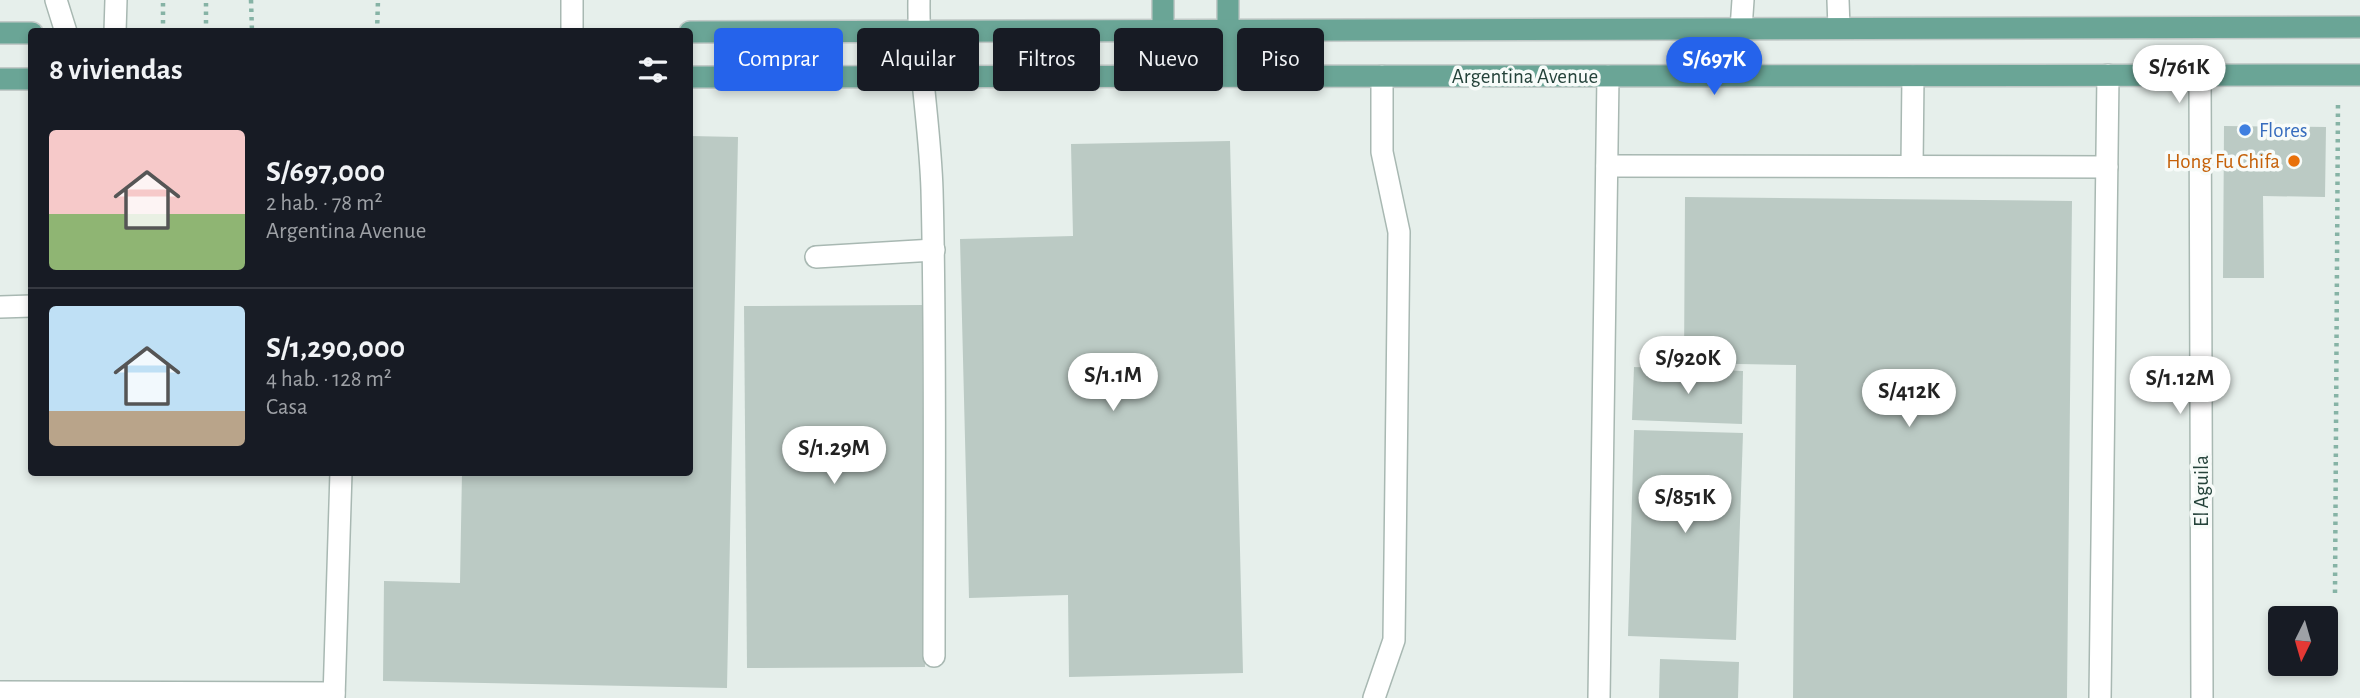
<!DOCTYPE html>
<html lang="es">
<meta charset="utf-8">
<style>
:root{--surface:#171b24;--page:#20242c;--text:#f1f3f6;--muted:#9ea1a6;--line:#363941;--accent:#2563eb}
body{margin:0;font-family:"Alegreya Sans",sans-serif;background:var(--page);color:var(--text);height:100vh;display:flex;flex-direction:column;font-size:26px;white-space:nowrap}
*{box-sizing:border-box;margin:0}
p{font-size:23px;color:var(--muted)}
.icon{flex:none;width:38px;height:38px;fill:none;stroke:currentColor;stroke-width:2;stroke-linecap:round;stroke-linejoin:round}
.map{position:relative;flex:1;overflow:hidden}
.details{position:absolute;left:28px;top:28px;width:665px;height:448px;display:flex;flex-direction:column;background:var(--surface);border-radius:7px;box-shadow:0 4px 10px #0003}
.details>*{flex:none}
.banner{position:absolute;left:714px;top:28px;width:665px;height:63px;display:flex;gap:14px}
.needle{width:46px;rotate:185deg}
.fabs{position:absolute;left:2268px;top:606px;display:grid;gap:14px}
.fabs a{display:grid;place-items:center;width:70px;height:70px;border-radius:7px;background:var(--surface);box-shadow:0 4px 10px #0003;font-size:35px}
.price{position:absolute;translate:-50% -60px;padding:0 16px;border-radius:24px;background:#fff;color:#222;font-size:23px;line-height:46px;filter:drop-shadow(0 2px 4px #0008)}
.price::after{content:'';position:absolute;left:50%;top:42px;width:21px;height:16px;margin-left:-10px;background:inherit;clip-path:polygon(0 0,100% 0,50% 100%)}
.price.active{background:var(--accent);color:#fff}
ul{padding:0;list-style:none}
li{display:flex;align-items:center;gap:21px;height:175px;padding:0 21px}
li+li{border-top:2px solid var(--line)}
li span{display:grid;place-items:center;flex:none;width:196px;height:140px;border-radius:7px;color:#555}
li>.icon{margin-inline-start:auto}
span .icon{width:84px;height:84px;fill:#fffc;stroke-width:1}
li b{font-size:30px}
h2{display:flex;justify-content:space-between;align-items:center;height:84px;padding:0 21px;font-size:30px}
.chip{padding:0 24px;border-radius:7px;background:var(--surface);box-shadow:0 4px 10px #0003;font-size:24px;line-height:63px}
.chip.active{background:var(--accent);color:#fff}
.map>svg:first-child{display:block}
.building{fill:#bbcac4}
.lines{fill:none;stroke-linecap:round;stroke-linejoin:round}
.minor-casing{stroke:#a8b8b2;stroke-width:24}
.major-casing{stroke:#c2cac8;stroke-width:24}
.path{stroke:#86b3a5;stroke-width:4.5;stroke-dasharray:3.5 5;stroke-linecap:butt}
.minor{stroke:#fff;stroke-width:21}
.major{stroke:#6aa596;stroke-width:21}
.shop-dot{fill:#3f7fe0;stroke:#f7fbf9;stroke-width:2.5}
.food-dot{fill:#e8710a;stroke:#f7fbf9;stroke-width:2.5}
.labels{text-anchor:middle;stroke-width:7;stroke-linejoin:round;paint-order:stroke}
.street-label{font-size:21px;fill:#24423a;stroke:#f7fbf9}
.shop-label{font-size:21px;fill:#366cbe;stroke:#f7fbf9;text-anchor:start}
.food-label{font-size:21px;fill:#c56008;stroke:#f7fbf9;text-anchor:end}
</style>
<div class="map">
<svg width="2360" height="698" viewBox="0 0 2360 698">
<rect width="100%" height="100%" fill="#e6efeb"/>
<!-- building -->
<g class="building">
<path d="M2224 126 2326 127 2325 197 2263 196 2264 278H2223Z"/>
<path d="M690 136 738 137 727 688 383 681 384 581 460 583 462 472H690Z"/>
<path d="M1230 141 1243 673 1069 677 1068 595 969 598 960 239 1073 236 1071 144Z"/>
<path d="M1685 197 2072 201 2067 698H1793L1796 365 1684 363Z"/>
<path d="M922 305 925 667 747 668 744 306Z"/>
<path d="M1634 367 1743 371 1742 424 1632 420Z"/>
<path d="M1634 430 1743 433 1736 640 1628 636Z"/>
<path d="M1660 659 1739 662 1738 698H1659Z"/>
</g>
<g class="lines">
<defs>
<g id="minor">
<path d="M56 0 66 32"/>
<path d="M919 0C918 65 930 125 932 190 936 345 934 500 934 656"/>
<path d="M1838 0 1839 28"/>
<path d="M1741 29 1743 0"/>
<path d="M115 32 116 0"/>
<path d="M572 32V0"/>
<path d="M2200 74 2202 698"/>
<path d="M1607 166 2107 167"/>
<path d="M1912 166 1913 76"/>
<path d="M816 257 934 250"/>
<path d="M0 307 32 306"/>
<path d="M0 692 334 693"/>
<path d="M334 698 341 472"/>
<path d="M1374 698 1394 640 1399 232 1382 152V76"/>
<path d="M1599 698 1608 76"/>
<path d="M2100 698 2108 75"/>
</g>
<g id="major">
<path d="M1163 0V77"/>
<path d="M1228 0V76"/>
<path d="M690 32 2360 27"/>
<path d="M0 33H32"/>
<path d="M690 77 2360 75"/>
<path d="M0 79H32"/>
</g>
</defs>
<!-- minor casing -->
<use href="#minor" class="minor-casing"/>
<!-- major casing -->
<use href="#major" class="major-casing"/>
<!-- path -->
<g class="path">
<path d="M251 0 252 32"/>
<path d="M163 32V0"/>
<path d="M206 32V0"/>
<path d="M377 32 378 0"/>
<path d="M2335 593 2338 101"/>
</g>
<!-- minor -->
<use href="#minor" class="minor"/>
<!-- major -->
<use href="#major" class="major"/>
</g>
<!-- markers -->
<circle class="shop-dot" cx="2245" cy="130" r="7"/>
<circle class="food-dot" cx="2294" cy="161" r="7"/>
<g class="labels">
<!-- street labels -->
<g class="street-label">
<text x="1525" y="83">Argentina Avenue</text>
<text transform="translate(2201 491) rotate(-90)" y="7">El Aguila</text>
</g>
<!-- shop labels -->
<g class="shop-label">
<text x="2259" y="137">Flores</text>
</g>
<!-- food labels -->
<g class="food-label">
<text x="2280" y="168">Hong Fu Chifa</text>
</g>
</g>
</svg>
<div class="fabs">
<a><svg class="needle" viewBox="-14 -14 28 28"><path d="M0-13l5 13h-10z" fill="#e53935"/><path d="M0 13l5-13h-10z" fill="#9ea1a6"/></svg></a>
</div>
<b class="price active" style="left:1714px;top:97px">S/697K</b>
<b class="price" style="left:2179px;top:105px">S/761K</b>
<b class="price" style="left:1688px;top:396px">S/920K</b>
<b class="price" style="left:1113px;top:413px">S/1.1M</b>
<b class="price" style="left:2180px;top:416px">S/1.12M</b>
<b class="price" style="left:1909px;top:429px">S/412K</b>
<b class="price" style="left:834px;top:486px">S/1.29M</b>
<b class="price" style="left:1685px;top:535px">S/851K</b>
<div class="banner">
<a class="chip active">Comprar</a>
<a class="chip">Alquilar</a>
<a class="chip">Filtros</a>
<a class="chip">Nuevo</a>
<a class="chip">Piso</a>
</div>
<section class="details">
<h2>8 viviendas<svg class="icon" aria-label="filters" viewBox="0 0 24 24"><path d="M4 7h16M4 17h16"/><circle cx="9" cy="7" r="2"/><circle cx="15" cy="17" r="2"/></svg></h2>
<ul>
<li><span style="background:linear-gradient(#f6c9c9 60%,#8fb573 0)"><svg class="icon" aria-label="home" viewBox="0 0 24 24"><path d="M3 11l9-7 9 7M6 9v11h12V9"/></svg></span><div><b>S/697,000</b><p>2 hab. · 78 m²</p><p>Argentina Avenue</p></div></li>
<li><span style="background:linear-gradient(#bfe0f5 75%,#b9a48a 0)"><svg class="icon" aria-label="home" viewBox="0 0 24 24"><path d="M3 11l9-7 9 7M6 9v11h12V9"/></svg></span><div><b>S/1,290,000</b><p>4 hab. · 128 m²</p><p>Casa</p></div></li>
</ul>
</section>
</div>
